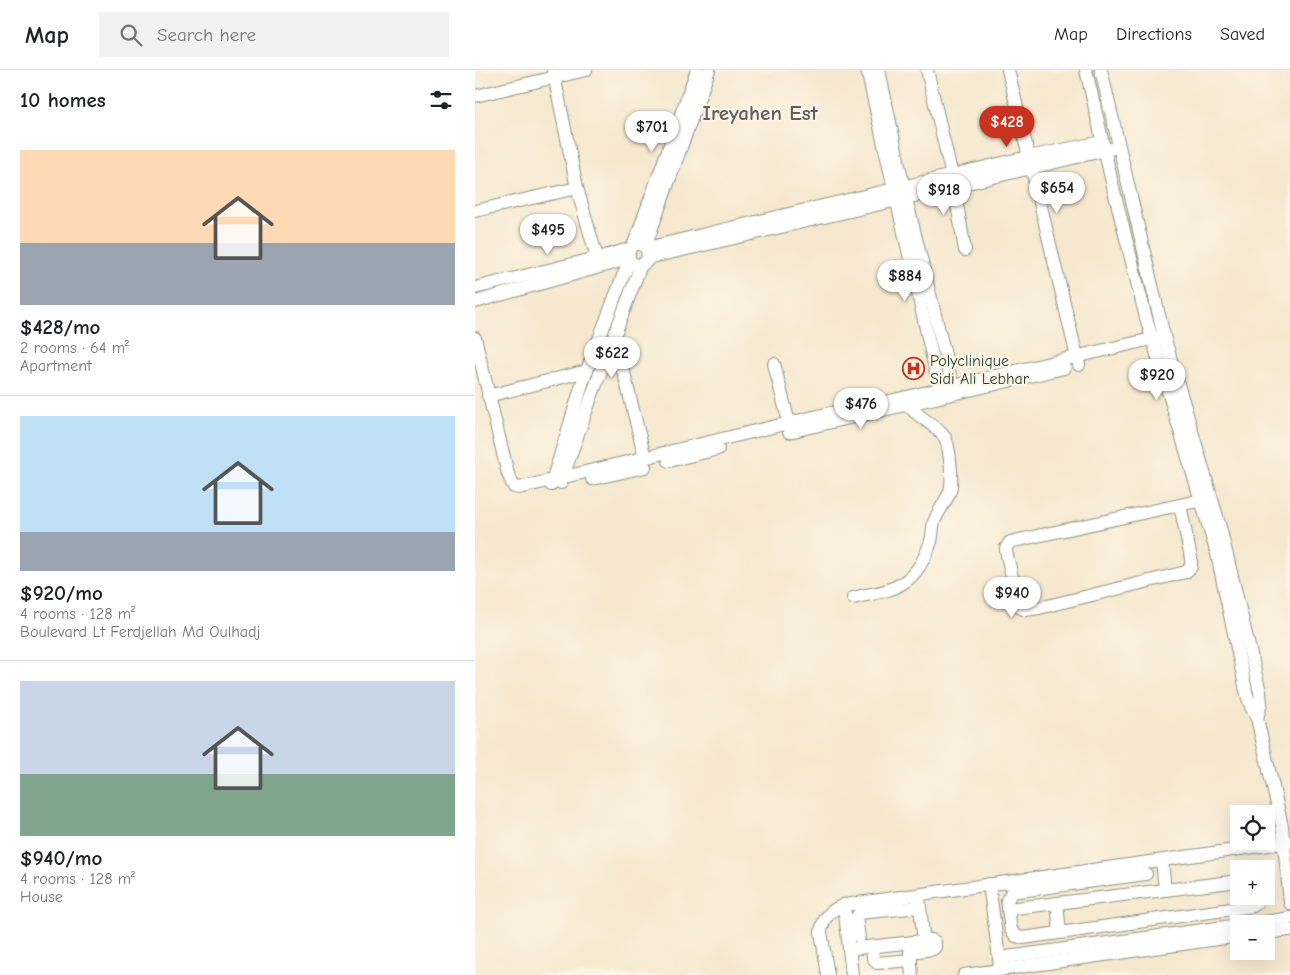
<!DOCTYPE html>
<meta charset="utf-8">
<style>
:root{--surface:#fff;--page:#f2f2f2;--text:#202124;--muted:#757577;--line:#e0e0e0;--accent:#c8321e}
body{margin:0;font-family:"Comic Neue",sans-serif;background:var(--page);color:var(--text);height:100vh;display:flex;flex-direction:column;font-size:19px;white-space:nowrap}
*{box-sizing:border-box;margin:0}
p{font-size:16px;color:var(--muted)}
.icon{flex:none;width:28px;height:28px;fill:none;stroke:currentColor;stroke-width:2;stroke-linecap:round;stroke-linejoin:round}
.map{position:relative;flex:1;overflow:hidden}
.side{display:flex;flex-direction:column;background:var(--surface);width:475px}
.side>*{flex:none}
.fabs{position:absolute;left:755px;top:735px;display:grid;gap:10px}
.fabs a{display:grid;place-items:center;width:45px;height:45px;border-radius:0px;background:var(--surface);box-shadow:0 5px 20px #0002;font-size:25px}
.price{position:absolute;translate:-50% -42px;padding:0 11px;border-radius:18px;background:#fff;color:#222;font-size:16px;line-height:32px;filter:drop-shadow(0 1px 2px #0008)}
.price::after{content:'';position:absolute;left:50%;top:30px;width:15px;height:11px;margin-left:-8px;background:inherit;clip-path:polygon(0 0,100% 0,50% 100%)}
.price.active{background:var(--accent);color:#fff}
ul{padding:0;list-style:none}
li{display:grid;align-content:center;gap:10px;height:265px;padding:0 20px}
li+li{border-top:1px solid var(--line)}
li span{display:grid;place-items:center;height:155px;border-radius:0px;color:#555}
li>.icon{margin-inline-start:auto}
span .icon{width:90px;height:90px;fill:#fffc;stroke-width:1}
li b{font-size:21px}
h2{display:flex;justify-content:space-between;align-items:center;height:60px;padding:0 20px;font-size:21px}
header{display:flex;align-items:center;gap:30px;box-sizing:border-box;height:70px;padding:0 25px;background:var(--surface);border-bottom:1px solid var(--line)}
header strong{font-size:24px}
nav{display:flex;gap:28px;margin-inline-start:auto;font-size:18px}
.search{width:350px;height:45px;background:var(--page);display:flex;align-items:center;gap:12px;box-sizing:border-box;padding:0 18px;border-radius:0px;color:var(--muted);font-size:19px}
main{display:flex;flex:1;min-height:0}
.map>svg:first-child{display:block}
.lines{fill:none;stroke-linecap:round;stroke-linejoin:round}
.minor-casing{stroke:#8a9282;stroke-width:14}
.minor{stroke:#fff;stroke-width:12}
.labels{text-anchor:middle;stroke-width:4.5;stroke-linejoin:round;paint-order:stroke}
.poi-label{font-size:16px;fill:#1f3d34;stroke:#fcf5e5;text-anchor:start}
.district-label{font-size:21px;font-weight:bold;fill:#655e60;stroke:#fcf5e5}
</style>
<header>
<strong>Map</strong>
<div class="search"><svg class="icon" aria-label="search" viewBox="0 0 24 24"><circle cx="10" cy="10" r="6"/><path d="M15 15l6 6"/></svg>Search here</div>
<nav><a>Map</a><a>Directions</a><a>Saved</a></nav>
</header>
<main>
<section class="side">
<h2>10 homes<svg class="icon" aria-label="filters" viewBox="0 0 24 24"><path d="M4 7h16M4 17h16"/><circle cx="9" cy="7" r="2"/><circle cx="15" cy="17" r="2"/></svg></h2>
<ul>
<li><span style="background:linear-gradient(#ffd9b3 60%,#9aa5b1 0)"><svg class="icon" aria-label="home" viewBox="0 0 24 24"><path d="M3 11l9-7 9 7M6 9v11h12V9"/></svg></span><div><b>$428/mo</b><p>2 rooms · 64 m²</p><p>Apartment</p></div></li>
<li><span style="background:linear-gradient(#bfe0f5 75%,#9aa5b1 0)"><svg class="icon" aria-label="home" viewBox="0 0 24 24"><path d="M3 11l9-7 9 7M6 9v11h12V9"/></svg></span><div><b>$920/mo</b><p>4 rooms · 128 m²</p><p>Boulevard Lt Ferdjellah Md Oulhadj</p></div></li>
<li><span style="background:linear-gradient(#c9d6e8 60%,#7fa58c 0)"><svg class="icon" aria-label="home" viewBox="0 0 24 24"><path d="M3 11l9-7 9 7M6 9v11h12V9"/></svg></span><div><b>$940/mo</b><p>4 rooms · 128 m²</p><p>House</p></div></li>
</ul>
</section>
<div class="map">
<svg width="815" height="905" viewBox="0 0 815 905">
<rect width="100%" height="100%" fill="#fcf5e5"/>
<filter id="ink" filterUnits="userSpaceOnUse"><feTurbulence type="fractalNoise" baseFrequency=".02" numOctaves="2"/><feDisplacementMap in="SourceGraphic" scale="10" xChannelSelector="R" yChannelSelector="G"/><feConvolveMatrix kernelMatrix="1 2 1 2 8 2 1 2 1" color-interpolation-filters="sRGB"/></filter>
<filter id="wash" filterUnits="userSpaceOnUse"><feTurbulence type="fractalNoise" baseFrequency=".0096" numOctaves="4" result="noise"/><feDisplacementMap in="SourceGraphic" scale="20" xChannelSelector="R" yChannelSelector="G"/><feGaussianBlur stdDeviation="1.12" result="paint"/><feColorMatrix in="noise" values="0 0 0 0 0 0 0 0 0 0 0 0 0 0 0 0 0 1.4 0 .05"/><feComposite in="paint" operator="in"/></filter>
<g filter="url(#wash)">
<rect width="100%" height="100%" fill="#f6e8cf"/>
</g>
<g filter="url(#ink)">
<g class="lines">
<defs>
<g id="minor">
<path d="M78 0 102 118 122 188"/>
<path d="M392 0 466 325"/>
<path d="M404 0 431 128 479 321"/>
<path d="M452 0 477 106 490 180"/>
<path d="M533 0 604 295"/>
<path d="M611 0 638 117 671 248 742 484 772 625 776 637 782 648 807 756 815 833"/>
<path d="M626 0 689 266 745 457 785 622 786 634 782 648"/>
<path d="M0 26 111 0"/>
<path d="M0 141 102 118"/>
<path d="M159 174H167L173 181 172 191C167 196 160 196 155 191L153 182 159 174 222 0"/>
<path d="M170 177 234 0"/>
<path d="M172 178 553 87 627 72"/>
<path d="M173 188 431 128 639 78"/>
<path d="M0 218 130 186 154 179"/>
<path d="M0 232 153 189"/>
<path d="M0 268 33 404 39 417 44 418 351 344 402 334 689 266"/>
<path d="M134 281 142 289 149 303 170 388"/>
<path d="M299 294 314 353"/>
<path d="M13 326 112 301"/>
<path d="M314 362 589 298"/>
<path d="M194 391 243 379"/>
<path d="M117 409 170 397"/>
<path d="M86 413C110 340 139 267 166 195"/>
<path d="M76 415 108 311 148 206 155 191"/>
<path d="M705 435 716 488V497L711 502 564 538 550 540 544 537 531 481V478L535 472 727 430"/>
<path d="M378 528C396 523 414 523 429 512 443 503 451 486 456 471 458 465 457 458 459 452 463 441 471 432 475 421 478 412 475 377 470 368 461 354 443 348 433 335"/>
<path d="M687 791 690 820"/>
<path d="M671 804 537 822 532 830 536 860 541 866 548 868 778 836 782 833V826"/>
<path d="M514 814 525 895"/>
<path d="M444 829 449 871"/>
<path d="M582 833 585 863"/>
<path d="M369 835 377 905"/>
<path d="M533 839 764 811"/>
<path d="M776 854 815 848"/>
<path d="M791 863 815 860"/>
<path d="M384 867 381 848 384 843 445 837"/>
<path d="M397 877 398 888 402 893 436 890"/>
<path d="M374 879 457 870 460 872V877L458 879 435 882"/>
<path d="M435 883 437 905"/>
<path d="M524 888 764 855"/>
<path d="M353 905 346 862C348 847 356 840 369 835L815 772"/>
<path d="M489 905 764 866"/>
</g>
</defs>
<!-- minor casing -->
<use href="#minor" class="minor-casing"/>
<!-- minor -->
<use href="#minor" class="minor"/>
</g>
</g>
<!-- icons -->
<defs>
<symbol id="hospital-ring" viewBox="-11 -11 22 22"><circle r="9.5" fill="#fcf5e5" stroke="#c8321e" stroke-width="1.5"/><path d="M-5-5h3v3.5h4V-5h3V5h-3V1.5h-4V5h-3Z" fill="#c8321e"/></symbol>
</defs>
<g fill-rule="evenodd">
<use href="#hospital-ring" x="426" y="286" width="25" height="25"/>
</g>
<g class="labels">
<!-- poi labels -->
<g class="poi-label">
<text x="455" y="296">Polyclinique<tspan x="455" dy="18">Sidi Ali Lebhar</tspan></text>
</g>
<!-- district labels -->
<g class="district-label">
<text x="285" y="50">Ireyahen Est</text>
</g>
</g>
</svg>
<div class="fabs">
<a><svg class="icon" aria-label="locate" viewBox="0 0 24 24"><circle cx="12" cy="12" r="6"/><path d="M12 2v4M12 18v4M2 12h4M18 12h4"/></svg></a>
<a>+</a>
<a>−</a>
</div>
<b class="price active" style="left:532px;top:78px">$428</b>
<b class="price" style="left:177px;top:83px">$701</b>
<b class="price" style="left:582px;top:144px">$654</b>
<b class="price" style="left:469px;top:146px">$918</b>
<b class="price" style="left:73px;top:186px">$495</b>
<b class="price" style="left:430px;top:232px">$884</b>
<b class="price" style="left:137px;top:309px">$622</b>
<b class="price" style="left:682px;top:331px">$920</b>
<b class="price" style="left:386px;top:360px">$476</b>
<b class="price" style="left:537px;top:549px">$940</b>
</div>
</main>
